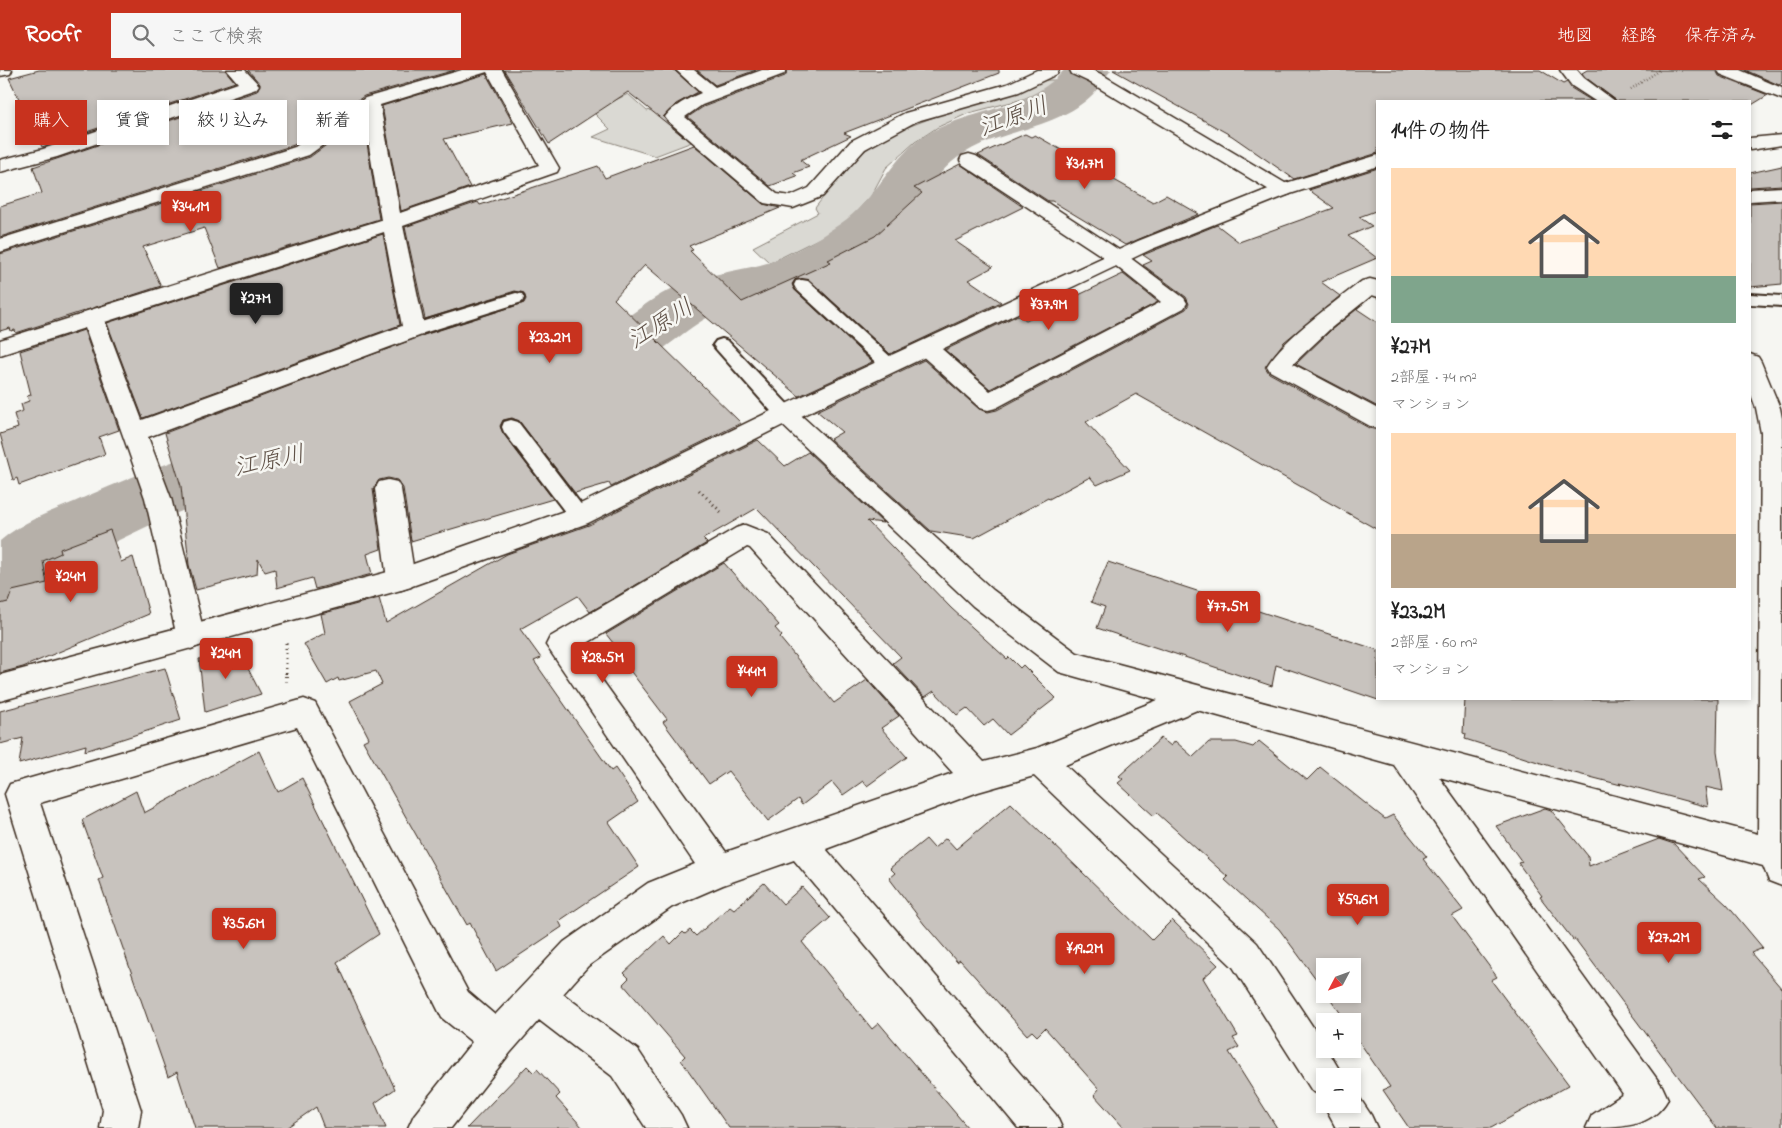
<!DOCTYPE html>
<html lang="ja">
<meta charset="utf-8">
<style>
:root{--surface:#fff;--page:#f6f6f6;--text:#222;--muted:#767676;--accent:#c8321e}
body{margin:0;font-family:"Indie Flower","Klee One",sans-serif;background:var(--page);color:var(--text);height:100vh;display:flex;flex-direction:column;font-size:19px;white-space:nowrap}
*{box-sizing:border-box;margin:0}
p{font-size:16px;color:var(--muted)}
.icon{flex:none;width:28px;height:28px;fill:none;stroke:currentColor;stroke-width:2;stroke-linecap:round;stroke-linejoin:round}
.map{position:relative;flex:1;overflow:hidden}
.panel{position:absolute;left:1376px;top:30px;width:375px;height:600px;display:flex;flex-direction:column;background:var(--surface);border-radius:0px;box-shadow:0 2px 8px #0003}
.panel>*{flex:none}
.banner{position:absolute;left:15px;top:30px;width:475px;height:45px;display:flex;gap:10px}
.needle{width:32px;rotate:229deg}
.fabs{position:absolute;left:1316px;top:888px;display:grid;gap:10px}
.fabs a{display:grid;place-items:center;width:45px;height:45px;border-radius:0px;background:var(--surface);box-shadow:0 2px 8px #0003;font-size:25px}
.price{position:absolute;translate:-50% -42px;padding:0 11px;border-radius:5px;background:var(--accent);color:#fff;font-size:16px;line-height:32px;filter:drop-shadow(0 1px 2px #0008)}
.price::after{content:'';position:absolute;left:50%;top:30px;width:15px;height:11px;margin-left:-8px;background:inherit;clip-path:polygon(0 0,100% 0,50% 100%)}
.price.on{background:#222;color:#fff}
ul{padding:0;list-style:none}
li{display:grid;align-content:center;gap:10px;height:265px;padding:0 15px}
li span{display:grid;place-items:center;height:155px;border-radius:0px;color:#555}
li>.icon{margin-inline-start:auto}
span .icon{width:90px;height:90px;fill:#fffc;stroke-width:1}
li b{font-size:21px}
h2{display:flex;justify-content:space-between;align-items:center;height:60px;padding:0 15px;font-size:21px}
.pill{padding:0 18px;border-radius:0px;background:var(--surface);box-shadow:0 2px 8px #0003;font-size:18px;line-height:45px}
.pill.on{background:var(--accent);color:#fff}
header{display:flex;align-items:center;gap:30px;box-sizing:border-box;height:70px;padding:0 25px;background:var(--accent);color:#fff}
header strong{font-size:24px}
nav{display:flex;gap:28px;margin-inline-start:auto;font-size:18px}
.search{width:350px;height:45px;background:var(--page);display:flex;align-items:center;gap:12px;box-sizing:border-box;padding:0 18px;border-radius:0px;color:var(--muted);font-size:19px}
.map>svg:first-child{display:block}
.green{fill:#dad9d3;stroke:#8a8278}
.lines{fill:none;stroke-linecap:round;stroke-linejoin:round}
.river{fill:#b6b0a9;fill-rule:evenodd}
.building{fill:#c8c3be;stroke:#3b2a1e}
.service-casing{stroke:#3b2a1e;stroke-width:4}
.minor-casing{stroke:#3b2a1e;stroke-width:3}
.tertiary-casing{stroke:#3b2a1e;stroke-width:3}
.path-far2{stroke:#3b2a1e;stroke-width:2.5;stroke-dasharray:0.5 2.5;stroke-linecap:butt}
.path-far1{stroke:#3b2a1e;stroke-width:3;stroke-dasharray:1 4;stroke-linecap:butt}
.path{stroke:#3b2a1e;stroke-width:4;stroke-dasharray:1 4.5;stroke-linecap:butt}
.service{fill:#f6f6f2;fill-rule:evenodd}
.minor{fill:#f6f6f2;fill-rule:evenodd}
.tertiary{fill:#f6f6f2;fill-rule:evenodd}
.labels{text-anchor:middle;stroke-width:5;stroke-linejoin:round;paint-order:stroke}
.water-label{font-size:24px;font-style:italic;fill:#605248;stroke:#f6f6f2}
</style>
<header>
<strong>Roofr</strong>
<div class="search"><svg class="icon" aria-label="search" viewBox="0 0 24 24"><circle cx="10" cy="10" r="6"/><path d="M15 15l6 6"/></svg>ここで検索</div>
<nav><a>地図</a><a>経路</a><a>保存済み</a></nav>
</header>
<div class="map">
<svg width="1782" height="1058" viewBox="0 0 1782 1058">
<rect width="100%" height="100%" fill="#f6f6f2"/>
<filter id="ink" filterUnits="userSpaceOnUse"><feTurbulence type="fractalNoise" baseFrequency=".02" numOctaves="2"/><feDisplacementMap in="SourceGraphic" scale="10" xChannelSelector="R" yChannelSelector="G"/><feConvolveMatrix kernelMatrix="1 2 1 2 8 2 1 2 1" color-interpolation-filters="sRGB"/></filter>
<g filter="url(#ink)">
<!-- green -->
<g class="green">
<path d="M1044 10H1056L1045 20 1023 29 969 43 938 57 915 72 886 98 871 126 842 157 770 193 753 177 818 143 815 138 850 92 874 74 905 58 934 47 969 35 1014 24Z"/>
<path d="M628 24 647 41 653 39 692 72 655 86 593 67 610 59 592 41Z"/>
</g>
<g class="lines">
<!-- river -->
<g class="river">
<path d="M1064 0H1111C1104 9 1098 20 1090 27 1053 61 997 59 957 88 927 110 916 148 887 171 860 193 824 213 791 223 767 229 740 231 718 242 689 255 667 280 639 294 621 302 600 305 580 309 571 310 561 316 551 317 545 317 536 312 529 311L520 296 529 281C542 277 556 273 569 270 579 268 590 268 599 264 628 250 652 225 683 214 708 205 734 201 760 195 788 188 816 170 840 154 877 130 891 85 929 63 971 39 1031 39 1064 0Z"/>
<path d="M279 363 302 370 312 387 302 404 232 421 167 447 75 491 57 505 26 535 0 543V471C22 452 47 443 74 432 142 402 205 376 279 363Z"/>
</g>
</g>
<!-- building -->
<g class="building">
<path d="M39 0H225L235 12 42 77 9 8Z"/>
<path d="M248 0H455L364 26 294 75 0 167V136L42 123 33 97 257 21 260 14Z"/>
<path d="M504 0H674L698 22 676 34 663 47 684 67 628 22 549 74Z"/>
<path d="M697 0H756L715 15Z"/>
<path d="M788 0H999V3L844 63 851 66 800 90 809 97 793 103 797 106 770 116 688 47 703 37 785 6Z"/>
<path d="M1113 0H1540L1563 14 1567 12 1571 18 1592 31H1378V83L1294 109 1232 66Z"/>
<path d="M1587 0H1716L1719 6 1768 25 1750 36V31H1617L1585 7 1582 3Z"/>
<path d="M1745 0H1782V13L1779 15Z"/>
<path d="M486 4 513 53 444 69 470 117 401 141 382 36Z"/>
<path d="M363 48 379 149 220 198 204 158 143 177 161 216 16 263 15 260 11 261 10 258 0 261V184L310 87Z"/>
<path d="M1025 64 1031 67 1035 65 1153 132 1166 125 1199 144 1125 175 1052 131H1048L978 85Z"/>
<path d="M694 75 763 134 780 138 689 176 693 180 690 181 742 232 831 192 828 190 875 166 922 123 914 118 960 94 1023 137 955 171 993 197 969 210 1001 232 890 284 809 210 796 209 792 214 795 220 872 292 799 326 645 195 614 229 741 353 611 417 609 413 575 423 519 351 512 348 503 350 500 356 503 363 553 429 411 471 403 418 397 410 388 408 379 410 373 419 381 479 367 484 372 504 315 519 312 508 277 518 275 499 265 502 258 489 257 504 196 520 189 495 181 416 165 363 424 265 524 233 526 229 524 223 515 221 425 249 405 157 478 132 480 135 598 96 605 108Z"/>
<path d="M1782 96V115L1750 117V103Z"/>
<path d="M1378 98V140L1359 147 1372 156 1348 166 1377 188 1321 212 1340 226 1284 272 1265 297 1269 303 1369 358 1378 360V460L1136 324 1086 352 1130 400 1097 415 1090 407 1049 429 1048 428 974 468 931 461 830 369 842 362 817 341 924 290 979 339 988 342 997 340 1186 239 1189 234 1186 227 1143 195 1152 191 1143 185 1217 155 1239 172 1334 138 1309 120Z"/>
<path d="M1782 131V214L1750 217V133Z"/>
<path d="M383 164 400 255 143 348 107 253Z"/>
<path d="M1123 204 1158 232 990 319 945 280 1018 245 1026 250Z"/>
<path d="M1357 239 1378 253V337L1296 294 1331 260Z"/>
<path d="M84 260 119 360 99 367 105 384 19 415 17 408 13 410 0 364 18 358 14 344 23 341 21 334 29 331 27 326 31 325 20 281Z"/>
<path d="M758 370 785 396 808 382 883 453 867 451 951 538 1007 589 1009 587 1020 598 1023 595 1056 628 1008 665 993 649 984 656 967 638 957 645 934 621 925 627 893 593 901 587 757 438 703 469 707 473 590 542 578 526 520 559 541 588 534 591 611 701 615 698 638 732 609 752 639 797 559 851 562 857 496 901 470 853 467 855 363 671 369 668 350 631 382 614 376 601 339 611 338 608 327 614 304 574 325 563 321 544 379 528 386 553 507 484 589 455Z"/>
<path d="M110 460 121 492 133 487 149 544 23 597 0 603V534L8 532 12 521 47 513 43 491 61 483 60 479Z"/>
<path d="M1108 492 1378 580V630L1276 595 1272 616 1097 558 1105 537 1091 532Z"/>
<path d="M724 493 779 555 775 558 782 566 780 568 834 633 867 610 899 646 881 658 907 687 867 716 863 711 843 725 832 712 802 735 798 729 768 751 728 701 709 714 663 652 667 649 625 594 628 592 606 564Z"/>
<path d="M238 579 261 624 205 642 199 589Z"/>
<path d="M165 598 181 650 85 681 86 675 19 694 23 668 0 674V641Z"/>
<path d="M1465 629H1718L1717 681 1723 721 1705 717 1708 737 1619 713 1621 715 1563 700 1465 669 1466 664 1463 663Z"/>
<path d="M1161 668 1171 676 1175 671 1193 687 1209 672H1236L1253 677 1259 671 1307 710 1320 697 1385 749 1393 745 1427 787 1423 789 1463 840 1452 846 1497 907 1491 910 1569 1015 1491 1058H1409L1383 1020 1390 1017 1352 961V951H1346L1327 924H1352V896H1325V921L1279 859 1225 810 1228 807 1157 743 1154 746 1118 713 1123 709 1119 706Z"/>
<path d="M259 681 278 722 302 708 379 864 337 892 395 1019 375 1033 386 1058H324L316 1037 286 1058H195L177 1002 168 1007 99 810 103 808 82 750 136 721 144 743Z"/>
<path d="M1011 733 1152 870 1172 850 1218 895 1203 908 1238 966 1233 968 1239 977 1229 982 1277 1058H1124L1094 1025 1099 1019 1045 958 1037 966 1032 961 1027 965 960 890 957 892 924 854 889 808 895 803 890 798 926 769 934 778 946 768 956 779Z"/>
<path d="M1545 738 1551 740 1588 786 1589 796 1659 769 1674 774 1705 807 1699 809 1727 835 1763 878 1751 883 1782 919V1058H1717L1575 869 1573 870 1540 827 1542 826 1518 793 1522 792 1496 756Z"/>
<path d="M764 813 783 834 802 817 830 848 802 872 872 959 879 953 968 1058H729L681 990 685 986 623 914 629 908 624 903 664 866 671 874 683 862 685 864 690 860 696 866 730 836 734 839Z"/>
<path d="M527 996 534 1003 537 999 560 1024 556 1028 583 1058H467Z"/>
</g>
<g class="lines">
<defs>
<g id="service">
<path d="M802 210 808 211 895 291 898 295 895 299 889 301 883 299 796 219 794 215 796 211Z"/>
<path d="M516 223 522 224 524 228 522 232 414 266 408 264 405 260 408 256Z"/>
<path d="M1750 224 1782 226V236L1750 234Z"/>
<path d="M722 269 728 271 792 339 794 344 792 349 785 350 778 349 716 279 713 275 716 271Z"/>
<path d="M511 350 518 352 586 441 589 446 586 451 579 454 572 451 504 362 502 357 504 352Z"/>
</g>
<g id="minor">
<path d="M0 0H12L10 4 0 6Z"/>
<path d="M227 0H245L259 15 256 19 57 87 0 102V90L43 79 238 13Z"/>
<path d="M462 0H502L559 98 557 102 403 156 425 260 422 265 148 367 171 428 205 567 201 575 191 579 181 575 177 567 145 428 85 258 0 285V270L83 244 84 242 381 150 364 45 309 85 0 182V169L295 77 365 28ZM487 2 539 95 400 143 380 35ZM384 162 402 256 142 350 105 252Z"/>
<path d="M676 0H694L715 17 762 0H786L784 4 702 35 685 47 777 124 791 126 809 118 851 71 905 43 1007 14 1037 0H1059L1057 4 1019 22 917 51 865 79 823 126 793 138 764 133 668 51 665 47C673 36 689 28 701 23Z"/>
<path d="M1070 0H1092L1101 4 1290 116 1293 120 1290 124 1283 126 1276 124 1089 12 1072 4Z"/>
<path d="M1560 0H1577L1584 8 1615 31H1595L1572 16Z"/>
<path d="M1718 0H1740L1782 18V29L1720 4Z"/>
<path d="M969 84 976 86 1125 184 1184 228 1187 233 1184 238 996 338 988 340 980 338 919 283 916 278 919 273 927 271 935 273 990 321 1161 232 1111 192 962 94 960 90 962 86Z"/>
<path d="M1782 117V129L1750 131V119Z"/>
<path d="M1370 209 1378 211V227L1372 225 1330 259 1293 294 1378 339V358L1370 356 1270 301 1267 296C1284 268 1335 232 1362 211Z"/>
<path d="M1750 284 1758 287 1761 292 1780 338 1782 348V816L1769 811 1763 796 1439 707 1662 1016 1668 1029C1652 1058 1619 1058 1586 1058L1592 1045 1623 1024 1394 695 1197 640 1065 695 1257 873 1325 975V979H1327L1343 1006H1325V1027L1312 1021 1233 897 1034 706 978 722 826 779 1056 1045 1062 1058H1018L794 790 723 815 672 837 588 896 563 924 638 980 681 1045 687 1058H646L612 1006 539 950 510 983 451 1058H408L414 1045 472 972 442 948 297 657 40 733 141 1040 138 1058H100L103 1040 5 724 10 714 304 629 315 633 468 922 495 945 564 872 648 813 695 794 546 575 550 567 736 458 745 455 768 464 984 692 1037 678 1158 630 1059 602 973 536 777 350 773 344 777 338 785 336 793 338 993 520 1077 583 1758 764 1761 363 1756 338 1750 322ZM747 477 750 478 953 703 726 782 579 578Z"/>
<path d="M388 410 397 412 401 419 415 509 411 517 401 520 391 517 387 509 375 419 379 412Z"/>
<path d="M1352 1020 1355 1021 1371 1045 1377 1058H1336L1323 1034 1325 1030V1034H1352Z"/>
</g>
<g id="tertiary">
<path d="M1782 65V75L1750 80V68Z"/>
<path d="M1378 85V96L1290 124 1152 179 793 350 588 453 401 520 0 631V605L399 499 570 439 777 338 1138 171 1276 116Z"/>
</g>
</defs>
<!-- service casing -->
<use href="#service" class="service-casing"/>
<!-- minor casing -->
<use href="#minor" class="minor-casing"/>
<!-- tertiary casing -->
<use href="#tertiary" class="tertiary-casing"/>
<!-- path-far2 -->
<path class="path-far2" d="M1631 19 1660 0"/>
<!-- path-far1 -->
<g class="path-far1">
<path d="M699 420 721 442"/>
<path d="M286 573V608"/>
</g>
<!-- path -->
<path class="path" d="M286 606V612"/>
<!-- service -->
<use href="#service" class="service"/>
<!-- minor -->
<use href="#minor" class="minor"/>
<!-- tertiary -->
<use href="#tertiary" class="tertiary"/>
</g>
</g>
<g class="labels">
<!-- water labels -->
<g class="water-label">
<text transform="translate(1013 46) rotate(-20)" y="8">江原川</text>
<text transform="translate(660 253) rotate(-32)" y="8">江原川</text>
<text transform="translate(269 390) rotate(-12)" y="8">江原川</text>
</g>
</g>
</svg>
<div class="fabs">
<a><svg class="needle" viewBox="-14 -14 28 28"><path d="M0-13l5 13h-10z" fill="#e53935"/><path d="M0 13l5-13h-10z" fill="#767676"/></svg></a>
<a>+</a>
<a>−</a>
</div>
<b class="price" style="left:1085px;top:120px">¥31.7M</b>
<b class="price" style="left:191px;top:163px">¥34.1M</b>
<b class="price on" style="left:256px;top:255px">¥27M</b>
<b class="price" style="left:1049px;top:261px">¥37.9M</b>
<b class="price" style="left:550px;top:294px">¥23.2M</b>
<b class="price" style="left:71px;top:533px">¥24M</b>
<b class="price" style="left:1228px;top:563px">¥77.5M</b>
<b class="price" style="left:226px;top:610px">¥24M</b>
<b class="price" style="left:603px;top:614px">¥28.5M</b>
<b class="price" style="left:752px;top:628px">¥44M</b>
<b class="price" style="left:1358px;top:856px">¥59.6M</b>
<b class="price" style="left:244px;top:880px">¥35.6M</b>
<b class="price" style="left:1669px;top:894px">¥27.2M</b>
<b class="price" style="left:1085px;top:905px">¥19.2M</b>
<div class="banner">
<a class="pill on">購入</a>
<a class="pill">賃貸</a>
<a class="pill">絞り込み</a>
<a class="pill">新着</a>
</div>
<section class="panel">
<h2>14件の物件<svg class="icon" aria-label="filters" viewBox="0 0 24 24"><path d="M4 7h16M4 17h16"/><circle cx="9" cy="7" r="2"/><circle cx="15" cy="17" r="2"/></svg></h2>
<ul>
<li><span style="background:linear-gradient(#ffd9b3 70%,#7fa58c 0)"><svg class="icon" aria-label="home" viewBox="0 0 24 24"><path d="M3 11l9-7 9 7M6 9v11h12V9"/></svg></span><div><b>¥27M</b><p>2部屋 · 74 m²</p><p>マンション</p></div></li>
<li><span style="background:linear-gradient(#ffd9b3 65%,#b9a48a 0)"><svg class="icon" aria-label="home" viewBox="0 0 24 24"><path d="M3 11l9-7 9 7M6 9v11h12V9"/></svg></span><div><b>¥23.2M</b><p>2部屋 · 60 m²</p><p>マンション</p></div></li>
</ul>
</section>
</div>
